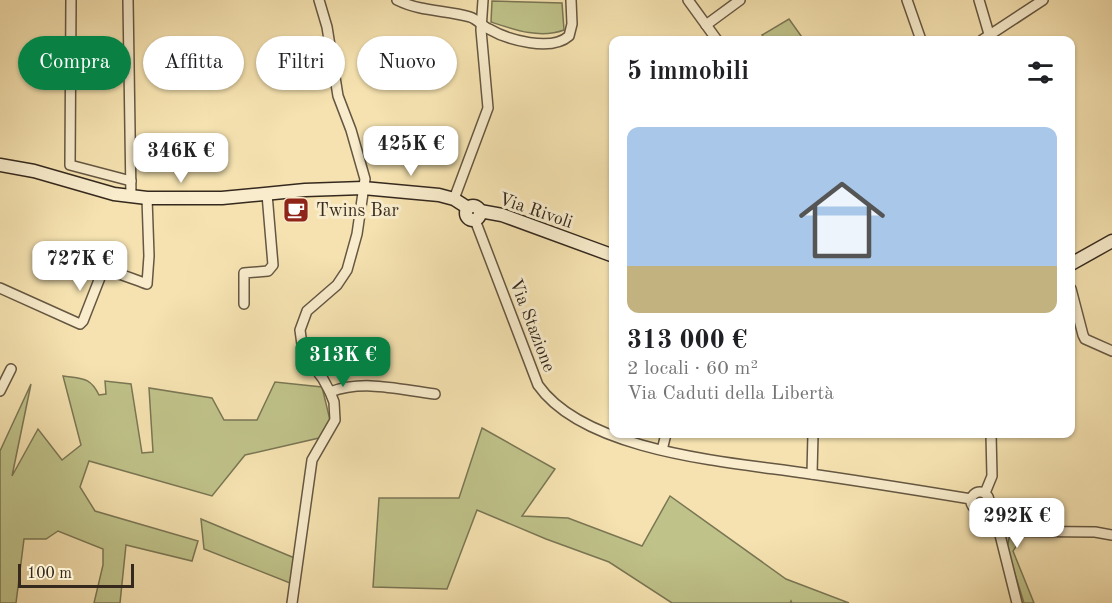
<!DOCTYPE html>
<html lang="it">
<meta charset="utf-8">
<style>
:root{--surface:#fff;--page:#f6f6f6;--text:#202124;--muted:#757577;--accent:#0b8043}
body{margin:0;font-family:"Old Standard TT",serif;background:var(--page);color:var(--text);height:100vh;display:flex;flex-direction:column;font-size:22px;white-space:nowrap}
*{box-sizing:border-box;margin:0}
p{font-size:20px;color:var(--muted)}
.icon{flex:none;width:33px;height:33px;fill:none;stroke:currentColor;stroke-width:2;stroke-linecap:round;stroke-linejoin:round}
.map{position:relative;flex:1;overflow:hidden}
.panel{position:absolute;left:609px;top:36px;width:466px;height:402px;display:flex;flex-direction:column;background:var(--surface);border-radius:12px;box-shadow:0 2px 4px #0004}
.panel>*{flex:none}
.banner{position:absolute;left:18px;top:36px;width:501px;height:54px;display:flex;gap:12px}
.scale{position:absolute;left:18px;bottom:15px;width:116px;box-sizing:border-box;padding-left:6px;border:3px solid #35291e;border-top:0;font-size:16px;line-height:21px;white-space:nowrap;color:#35291e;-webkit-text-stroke:4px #f8eccc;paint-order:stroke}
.price{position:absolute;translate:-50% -51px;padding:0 14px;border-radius:12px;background:#fff;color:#222;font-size:20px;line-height:39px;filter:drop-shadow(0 2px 3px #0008)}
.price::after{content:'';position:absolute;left:50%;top:36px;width:18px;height:14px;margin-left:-9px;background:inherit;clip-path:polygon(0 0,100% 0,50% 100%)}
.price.active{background:var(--accent);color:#fff}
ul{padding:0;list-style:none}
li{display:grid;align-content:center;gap:12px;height:318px;padding:0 18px}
li span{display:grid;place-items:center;height:186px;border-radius:12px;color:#555}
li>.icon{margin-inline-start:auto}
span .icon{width:108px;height:108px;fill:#fffc;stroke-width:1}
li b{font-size:26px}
h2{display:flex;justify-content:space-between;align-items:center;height:72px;padding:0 18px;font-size:26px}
.pill{padding:0 21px;border-radius:27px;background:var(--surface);box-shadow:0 2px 4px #0004;font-size:21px;line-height:54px}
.pill.active{background:var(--accent);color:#fff}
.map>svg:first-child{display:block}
.green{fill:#bfc289;stroke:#7a7654;stroke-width:1.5}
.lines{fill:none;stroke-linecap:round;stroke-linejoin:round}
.street-casing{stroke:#655742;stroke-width:12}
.secondary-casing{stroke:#35291e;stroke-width:15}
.street{stroke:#f8eccc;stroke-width:9}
.secondary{stroke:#f8eccc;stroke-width:12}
.labels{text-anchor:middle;stroke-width:6;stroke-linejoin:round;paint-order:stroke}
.poi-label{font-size:18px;fill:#35291e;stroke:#f8eccc;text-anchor:start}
.street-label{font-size:18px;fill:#35291e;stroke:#f8eccc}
</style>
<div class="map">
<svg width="1112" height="603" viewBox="0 0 1112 603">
<rect width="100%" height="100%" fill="#f5e2b0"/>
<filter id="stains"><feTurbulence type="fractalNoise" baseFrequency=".00333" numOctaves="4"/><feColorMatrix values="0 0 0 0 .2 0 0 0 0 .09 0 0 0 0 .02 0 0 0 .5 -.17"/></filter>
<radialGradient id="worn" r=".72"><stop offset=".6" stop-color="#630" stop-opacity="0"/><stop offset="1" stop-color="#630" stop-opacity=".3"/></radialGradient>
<!-- green -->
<g class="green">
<path d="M492 1 562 3 564 30C540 39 515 30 491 22Z"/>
<path d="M789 19 804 40H766L762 35Z"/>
<path d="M63 376C83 379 90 377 99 395L106 394 105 381 131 384 142 453 153 452 149 388 212 398 224 420H257L275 382 322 387 330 420 319 438 245 455 212 496 89 461 80 487 95 511 198 541 192 561 126 545 120 603H94L103 565V549L58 531 46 539H24L16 603H0V451L31 384 12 476 38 429 62 460 81 445Z"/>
<path d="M482 428 555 469 522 516 568 518 642 546 670 496 786 579 849 603H792L791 601 790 603H672L609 562 546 539 477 510 447 589 373 587 379 498H459Z"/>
<path d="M201 519 297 559 290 583 204 549Z"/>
<path d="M1010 533H1025L1013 551 1034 603H1024L1007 549Z"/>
</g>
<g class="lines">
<defs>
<g id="street">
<path d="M71 0 70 165 131 181"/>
<path d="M128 0 131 196"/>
<path d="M397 0C421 12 446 10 470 17 477 19 482 26 489 29 508 40 551 52 569 36L572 24 571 0"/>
<path d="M688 0 717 40"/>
<path d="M907 0 921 40"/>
<path d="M979 0 989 34"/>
<path d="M706 25 740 0"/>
<path d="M982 40 1043 0"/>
<path d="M454 199 488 108 481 30 483 0"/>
<path d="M475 220 538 385C585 452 729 462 804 473 860 481 916 490 971 499"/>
<path d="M0 288 80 324 83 321 101 275C113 268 134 280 147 284L149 256 147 198"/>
<path d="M1071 289 1083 335 1085 339 1112 351"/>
<path d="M244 304V273L268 271 273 265 267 194"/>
<path d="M0 391 11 369"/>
<path d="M330 392C364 379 401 390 435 394"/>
<path d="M662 450 666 434"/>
<path d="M812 474 813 434"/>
<circle cx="980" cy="501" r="9"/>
<path d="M985 493 992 476 991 434"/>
<path d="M987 508 999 531 1017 603"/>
<path d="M999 531 1095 532 1112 535"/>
<path d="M292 603 312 460 335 420 334 402 330 392 323 379 303 352 300 330 307 311 337 285 347 270 357 234 365 179 351 130 338 96 327 27 319 0"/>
</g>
<g id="secondary">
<path d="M0 165 34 171 114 194 147 198H222L305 190 363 188 439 195 454 199 468 208"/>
<circle cx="473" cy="213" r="7"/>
<path d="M480 211 502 215 614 256"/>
<path d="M1071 264 1112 241"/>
</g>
</defs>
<!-- street casing -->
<use href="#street" class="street-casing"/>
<!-- secondary casing -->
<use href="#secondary" class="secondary-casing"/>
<!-- street -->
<use href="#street" class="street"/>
<!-- secondary -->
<use href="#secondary" class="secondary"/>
</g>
<!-- icons -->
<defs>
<symbol id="cafe-square" viewBox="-11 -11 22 22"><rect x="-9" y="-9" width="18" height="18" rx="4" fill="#8f2418" stroke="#f8eccc"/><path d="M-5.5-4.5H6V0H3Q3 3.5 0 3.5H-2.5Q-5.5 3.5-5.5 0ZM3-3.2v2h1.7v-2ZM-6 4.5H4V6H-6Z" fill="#fff"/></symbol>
</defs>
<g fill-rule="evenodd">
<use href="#cafe-square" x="281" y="195" width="30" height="30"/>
</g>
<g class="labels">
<!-- poi labels -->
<g class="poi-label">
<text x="316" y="216">Twins Bar</text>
</g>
<!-- street labels -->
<g class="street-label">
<text transform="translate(536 210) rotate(19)" y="6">Via Rivoli</text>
<text transform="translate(533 325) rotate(69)" y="6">Via Stazione</text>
</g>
</g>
<rect width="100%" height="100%" filter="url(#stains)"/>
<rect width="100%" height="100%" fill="url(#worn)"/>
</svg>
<div class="scale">100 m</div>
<b class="price" style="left:411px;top:177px">425K €</b>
<b class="price" style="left:181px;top:184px">346K €</b>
<b class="price" style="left:80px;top:292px">727K €</b>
<b class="price active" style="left:343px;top:388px">313K €</b>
<b class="price" style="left:1017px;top:549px">292K €</b>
<div class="banner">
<a class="pill active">Compra</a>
<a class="pill">Affitta</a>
<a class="pill">Filtri</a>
<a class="pill">Nuovo</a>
</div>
<section class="panel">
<h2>5 immobili<svg class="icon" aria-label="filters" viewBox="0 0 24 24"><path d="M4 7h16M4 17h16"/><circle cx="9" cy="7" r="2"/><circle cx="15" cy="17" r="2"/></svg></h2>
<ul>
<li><span style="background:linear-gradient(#a9c7e8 75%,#c2b280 0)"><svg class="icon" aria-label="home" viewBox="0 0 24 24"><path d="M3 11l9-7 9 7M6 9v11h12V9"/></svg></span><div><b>313 000 €</b><p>2 locali · 60 m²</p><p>Via Caduti della Libertà</p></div></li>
</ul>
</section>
</div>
